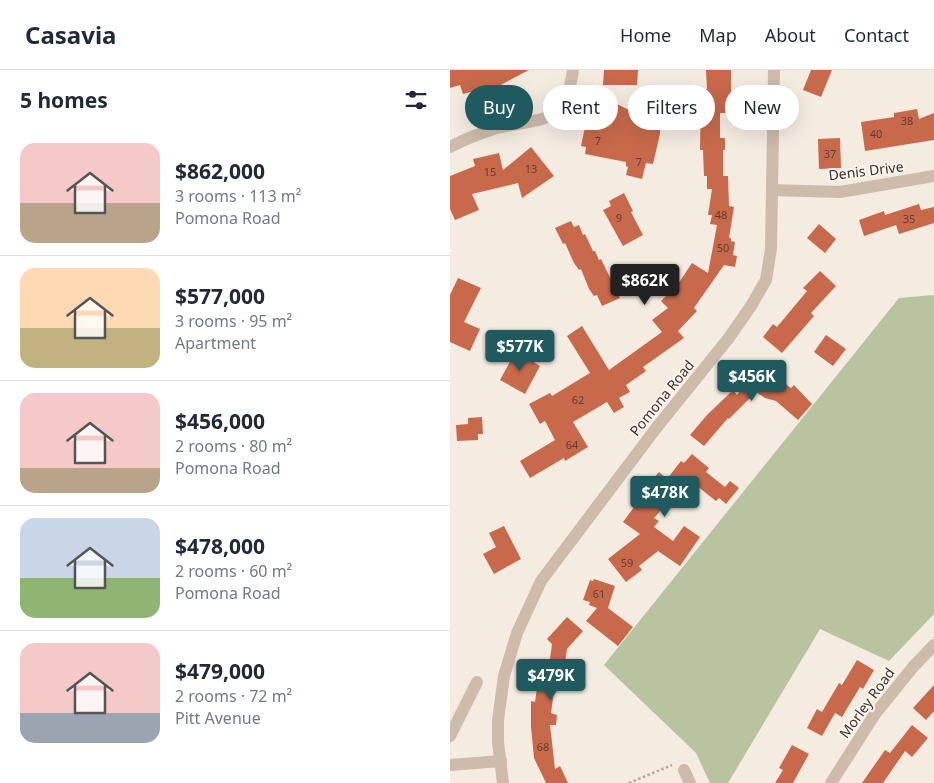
<!DOCTYPE html>
<meta charset="utf-8">
<style>
:root{--surface:#fff;--page:#f6f6f7;--text:#1f2937;--muted:#747a83;--line:#e0e1e3;--accent:#1f5a5e}
body{margin:0;font-family:"Noto Sans",sans-serif;background:var(--page);color:var(--text);height:100vh;display:flex;flex-direction:column;font-size:19px;white-space:nowrap}
*{box-sizing:border-box;margin:0}
p{font-size:16px;color:var(--muted)}
.icon{flex:none;width:28px;height:28px;fill:none;stroke:currentColor;stroke-width:2;stroke-linecap:round;stroke-linejoin:round}
.map{position:relative;flex:1;overflow:hidden}
.sheet{display:flex;flex-direction:column;background:var(--surface);width:450px}
.sheet>*{flex:none}
.top-card{position:absolute;left:15px;top:15px;width:394px;height:45px;display:flex;gap:10px}
.price{position:absolute;translate:-50% -42px;padding:0 11px;border-radius:5px;background:var(--accent);color:#fff;font-size:16px;line-height:32px;filter:drop-shadow(0 1px 2px #0008)}
.price::after{content:'';position:absolute;left:50%;top:30px;width:15px;height:11px;margin-left:-8px;background:inherit;clip-path:polygon(0 0,100% 0,50% 100%)}
.price.current{background:#222;color:#fff}
ul{padding:0;list-style:none}
li{display:flex;align-items:center;gap:15px;height:125px;padding:0 20px}
li+li{border-top:1px solid var(--line)}
li span{display:grid;place-items:center;flex:none;width:140px;height:100px;border-radius:15px;color:#555}
li>.icon{margin-inline-start:auto}
span .icon{width:60px;height:60px;fill:#fffc;stroke-width:1}
li b{font-size:21px}
h2{display:flex;justify-content:space-between;align-items:center;height:60px;padding:0 20px;font-size:21px}
.pill{padding:0 18px;border-radius:22px;background:var(--surface);box-shadow:0 5px 20px #0002;font-size:18px;line-height:45px}
.pill.current{background:var(--accent);color:#fff}
header{display:flex;align-items:center;gap:30px;box-sizing:border-box;height:70px;padding:0 25px;background:var(--surface);border-bottom:1px solid var(--line)}
header strong{font-size:24px}
nav{display:flex;gap:28px;margin-inline-start:auto;font-size:18px}
main{display:flex;flex:1;min-height:0}
.map>svg:first-child{display:block}
.green{fill:#b8c4a0}
.building{fill:#c8694b}
.lines{fill:none;stroke-linecap:round;stroke-linejoin:round}
.path{stroke:#b9a596;stroke-width:2.5;stroke-dasharray:2.5 2.5;stroke-linecap:butt}
.minor{stroke:#cdbbac;stroke-width:12}
.tertiary{stroke:#cdbbac;stroke-width:12}
.labels{text-anchor:middle;stroke-width:4;stroke-linejoin:round;paint-order:stroke}
.number-label{font-size:11px;fill:#5e3e33}
.street-label{font-size:14px;fill:#3b302b;stroke:#fbf5ee}
</style>
<header>
<strong>Casavia</strong>
<nav><a>Home</a><a>Map</a><a>About</a><a>Contact</a></nav>
</header>
<main>
<section class="sheet">
<h2>5 homes<svg class="icon" aria-label="filters" viewBox="0 0 24 24"><path d="M4 7h16M4 17h16"/><circle cx="9" cy="7" r="2"/><circle cx="15" cy="17" r="2"/></svg></h2>
<ul>
<li><span style="background:linear-gradient(#f6c9c9 60%,#b9a48a 0)"><svg class="icon" aria-label="home" viewBox="0 0 24 24"><path d="M3 11l9-7 9 7M6 9v11h12V9"/></svg></span><div><b>$862,000</b><p>3 rooms · 113 m²</p><p>Pomona Road</p></div></li>
<li><span style="background:linear-gradient(#ffd9b3 60%,#c2b280 0)"><svg class="icon" aria-label="home" viewBox="0 0 24 24"><path d="M3 11l9-7 9 7M6 9v11h12V9"/></svg></span><div><b>$577,000</b><p>3 rooms · 95 m²</p><p>Apartment</p></div></li>
<li><span style="background:linear-gradient(#f6c9c9 75%,#b9a48a 0)"><svg class="icon" aria-label="home" viewBox="0 0 24 24"><path d="M3 11l9-7 9 7M6 9v11h12V9"/></svg></span><div><b>$456,000</b><p>2 rooms · 80 m²</p><p>Pomona Road</p></div></li>
<li><span style="background:linear-gradient(#c9d6e8 60%,#8fb573 0)"><svg class="icon" aria-label="home" viewBox="0 0 24 24"><path d="M3 11l9-7 9 7M6 9v11h12V9"/></svg></span><div><b>$478,000</b><p>2 rooms · 60 m²</p><p>Pomona Road</p></div></li>
<li><span style="background:linear-gradient(#f6c9c9 70%,#9aa5b1 0)"><svg class="icon" aria-label="home" viewBox="0 0 24 24"><path d="M3 11l9-7 9 7M6 9v11h12V9"/></svg></span><div><b>$479,000</b><p>2 rooms · 72 m²</p><p>Pitt Avenue</p></div></li>
</ul>
</section>
<div class="map">
<svg width="484" height="713" viewBox="0 0 484 713">
<rect width="100%" height="100%" fill="#f4ebe1"/>
<!-- green -->
<path class="green" d="M484 225V544L439 591 370 559 278 713H260L246 683 154 595 449 228Z"/>
<!-- building -->
<g class="building">
<path d="M0 0H79L45 18 46 20 30 25 28 20 13 24 10 15 0 18Z"/>
<path d="M154 0H188L187 15H153Z"/>
<path d="M256 0H281V43H270V68H275V80H273V106H278L279 136 284 137 279 168H281V171L285 172 283 185 287 186 285 197 274 195 244 238 247 241 228 261 234 268 193 297 196 301 176 315 180 322 169 328 174 337 164 343 157 332 123 352 138 377 115 391 114 388 80 408 70 391 105 370 95 351 90 354 79 334 100 323 102 326 140 303 117 266 132 256 159 300 212 262 202 250 218 238 211 231 228 214 242 193 258 203 267 155 260 154 262 145H258L262 119H257V106H254L253 80H250L251 19H257Z"/>
<path d="M361 0H382L371 27 353 20Z"/>
<path d="M161 31 193 47V40H210V64L203 94 196 93 192 109 176 105 178 97 176 96V92L135 84 136 77 131 76 135 57 145 37 156 42Z"/>
<path d="M467 39 469 49 484 43V70L415 81 411 52 444 47V43Z"/>
<path d="M390 68 391 98 369 99 368 69Z"/>
<path d="M81 77 104 106 72 128 68 113 22 124 29 140 5 150 0 139V106L25 96 23 89 49 83 53 100Z"/>
<path d="M174 123 183 141 181 142 193 165 173 176 153 140 161 136 159 131Z"/>
<path d="M469 134 471 140 484 137V153L449 164 446 155 414 166 409 150 434 141 435 145Z"/>
<path d="M121 151 124 157 129 155 133 165 135 164 143 181H145L149 190 151 189 170 228 152 236 147 225 144 226 139 219 131 199 129 200 124 193 115 173 113 174 105 158Z"/>
<path d="M369 154 386 169 375 183 357 168Z"/>
<path d="M370 201 386 216 361 243 364 246 332 283 313 267 323 254 327 257 357 221 353 218Z"/>
<path d="M8 208 31 218 14 252 30 259 20 281 0 272V225Z"/>
<path d="M376 265 396 279 383 296 364 282Z"/>
<path d="M67 279 78 285 77 288 90 296 75 324 50 310Z"/>
<path d="M309 295 341 318 344 315 362 334 348 350 326 331 315 328 306 322 279 349 278 348 254 376 240 365 257 345 283 320 287 325Z"/>
<path d="M32 347 33 364H28V370L7 371 6 355 18 354V348Z"/>
<path d="M242 384 259 398 256 402 275 417 280 411 289 418 276 434 269 428 266 431 247 416 245 419 237 412 204 448 209 451 204 457 223 471 234 456 250 467 230 496 208 481 189 496 192 500 176 512 158 489 190 464 173 452 196 421 194 419 209 402 217 409 231 391 234 393Z"/>
<path d="M54 456 71 489 44 504 33 484 46 477 39 463Z"/>
<path d="M144 509 165 516 158 538 183 557 168 576 136 551 147 538 139 535 140 532 133 530 140 510 143 511Z"/>
<path d="M117 547 133 561 117 579 114 600H117L115 615 105 614 101 643 107 645 106 655H100L105 699 110 696 118 713H96L84 688 81 657V631L85 632 90 596 99 597 102 574 97 569Z"/>
<path d="M407 590 424 600 413 619 410 617 392 647 385 643 372 666 357 658 367 639 372 642 389 613 392 615Z"/>
<path d="M484 615V641L476 650 463 638Z"/>
<path d="M462 655 478 668 462 687 455 681 433 713H412L435 680 440 683Z"/>
<path d="M342 675 359 684 343 713H325L333 700 329 698Z"/>
</g>
<g class="lines">
<!-- path -->
<path class="path" d="M179 713 222 695"/>
<!-- minor -->
<g class="minor">
<path d="M0 77C15 69 31 63 47 58 93 47 115 57 123 0"/>
<path d="M322 120 390 122 484 106"/>
<path d="M0 666 27 612"/>
<path d="M0 695 51 691"/>
<path d="M234 700 240 713"/>
<path d="M381 713 425 644 463 597 484 575"/>
</g>
<!-- tertiary -->
<path class="tertiary" d="M53 713 48 672V650L54 606 67 563 91 511 207 357 278 269 301 236 316 210 321 179 324 0"/>
</g>
<g class="labels">
<!-- number labels -->
<g class="number-label">
<text x="457" y="55">38</text>
<text x="426" y="68">40</text>
<text x="148" y="75">7</text>
<text x="380" y="88">37</text>
<text x="189" y="96">7</text>
<text x="81" y="103">13</text>
<text x="40" y="106">15</text>
<text x="271" y="149">48</text>
<text x="169" y="152">9</text>
<text x="459" y="153">35</text>
<text x="273" y="182">50</text>
<text x="128" y="334">62</text>
<text x="122" y="379">64</text>
<text x="177" y="497">59</text>
<text x="149" y="528">61</text>
<text x="93" y="681">68</text>
</g>
<!-- street labels -->
<g class="street-label">
<text transform="translate(416 101) rotate(-7)" y="5">Denis Drive</text>
<text transform="translate(212 328) rotate(-51)" y="5">Pomona Road</text>
<text transform="translate(417 633) rotate(-54)" y="5">Morley Road</text>
</g>
</g>
</svg>
<b class="price current" style="left:195px;top:236px">$862K</b>
<b class="price" style="left:70px;top:302px">$577K</b>
<b class="price" style="left:302px;top:332px">$456K</b>
<b class="price" style="left:215px;top:448px">$478K</b>
<b class="price" style="left:101px;top:631px">$479K</b>
<div class="top-card">
<a class="pill current">Buy</a>
<a class="pill">Rent</a>
<a class="pill">Filters</a>
<a class="pill">New</a>
</div>
</div>
</main>
